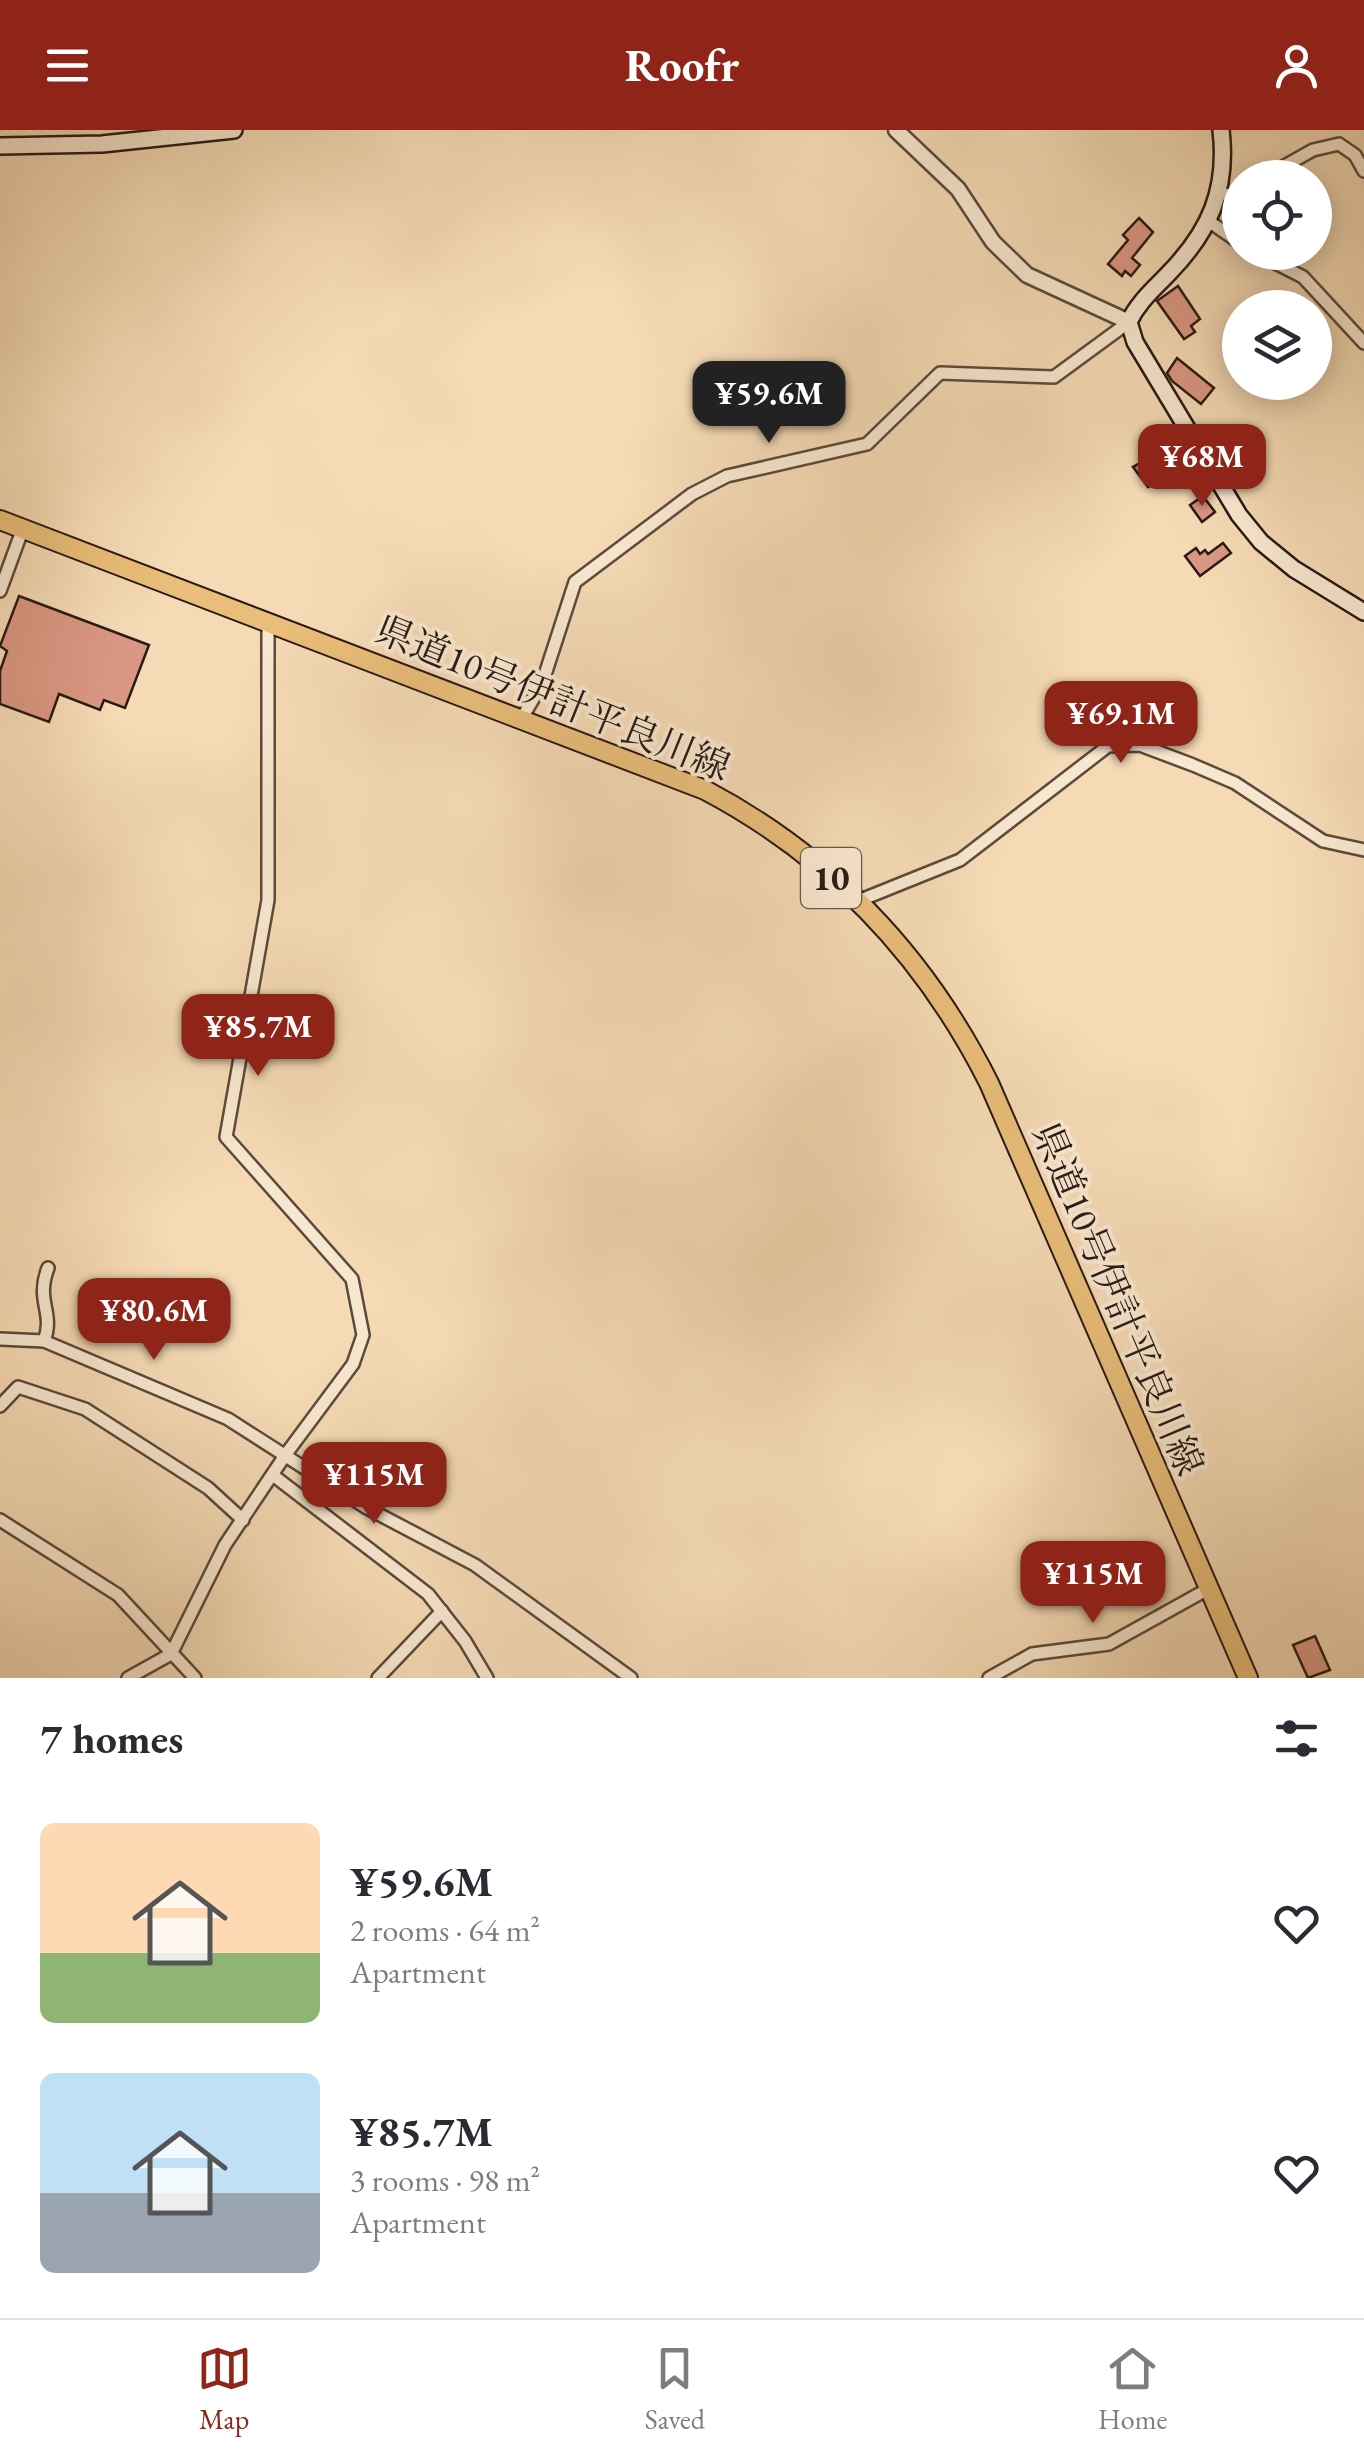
<!DOCTYPE html>
<meta charset="utf-8">
<style>
:root{--surface:#fff;--page:#f7f7f7;--text:#2b2b33;--muted:#7c7c81;--line:#e1e1e2;--accent:#8f2418}
body{margin:0;font-family:"EB Garamond","Noto Serif JP",serif;background:var(--page);color:var(--text);height:100vh;display:flex;flex-direction:column;font-size:38px;white-space:nowrap}
*{box-sizing:border-box;margin:0}
p{font-size:32px;color:var(--muted)}
.icon{flex:none;width:55px;height:55px;fill:none;stroke:currentColor;stroke-width:2;stroke-linecap:round;stroke-linejoin:round}
.map{position:relative;height:1548px;overflow:hidden}
.panel{display:flex;flex-direction:column;background:var(--surface);flex:1}
.panel>*{flex:none}
.tools{position:absolute;left:1222px;top:30px;display:grid;gap:20px}
.tools a{display:grid;place-items:center;width:110px;height:110px;border-radius:50%;background:var(--surface);box-shadow:0 5px 25px #0003;font-size:50px}
.price{position:absolute;translate:-50% -85px;padding:0 22px;border-radius:20px;background:var(--accent);color:#fff;font-size:32px;line-height:65px;filter:drop-shadow(0 2px 5px #0008)}
.price::after{content:'';position:absolute;left:50%;top:60px;width:30px;height:22px;margin-left:-15px;background:inherit;clip-path:polygon(0 0,100% 0,50% 100%)}
.price.selected{background:#222;color:#fff}
ul{padding:0;list-style:none}
li{display:flex;align-items:center;gap:30px;height:250px;padding:0 40px}
li span{display:grid;place-items:center;flex:none;width:280px;height:200px;border-radius:15px;color:#555}
li>.icon{margin-inline-start:auto}
span .icon{width:120px;height:120px;fill:#fffc;stroke-width:1}
li b{font-size:42px}
h2{display:flex;justify-content:space-between;align-items:center;height:120px;padding:0 40px;font-size:42px}
header{display:flex;justify-content:space-between;align-items:center;height:130px;padding:0 40px;background:var(--accent);color:#fff;font-size:45px;font-weight:700}
.tab-bar{display:flex;justify-content:space-around;align-items:center;height:140px;border-top:2px solid var(--line);background:var(--surface);font-size:28px;color:var(--muted)}
.tab-bar a{display:grid;justify-items:center;gap:5px}
.tab-bar .selected{color:var(--accent)}
.map>svg:first-child{display:block}
.building{fill:#da9783;stroke:#281a14;stroke-width:2.5}
.lines{fill:none;stroke-linecap:round;stroke-linejoin:round}
.minor-casing{stroke:#5b4a3c;stroke-width:16}
.tertiary-casing{stroke:#5b4a3c;stroke-width:19}
.secondary-casing{stroke:#281a14;stroke-width:20}
.primary-casing{stroke:#281a14;stroke-width:22}
.minor{stroke:#f8e7cf;stroke-width:11}
.tertiary{stroke:#f8e7cf;stroke-width:14}
.secondary{stroke:#f8e7cf;stroke-width:15}
.primary{stroke:#eabd7a;stroke-width:18}
.labels{text-anchor:middle;stroke-width:8;stroke-linejoin:round;paint-order:stroke}
.shield{fill:#f8e7cf;stroke:#66584c;stroke-width:2.5}
.shield-label{font-size:35px;font-weight:bold;fill:#281a14}
.street-label{font-size:38px;fill:#281a14;stroke:#f8e7cf}
</style>
<header><svg class="icon" aria-label="menu" viewBox="0 0 24 24"><path d="M4 6h16M4 12h16M4 18h16"/></svg>Roofr<svg class="icon" aria-label="person" viewBox="0 0 24 24"><circle cx="12" cy="8" r="4"/><path d="M4 21q1-7 8-7t8 7"/></svg></header>
<div class="map">
<svg width="1364" height="1548" viewBox="0 0 1364 1548">
<rect width="100%" height="100%" fill="#f5dab5"/>
<filter id="stains"><feTurbulence type="fractalNoise" baseFrequency=".002" numOctaves="4"/><feColorMatrix values="0 0 0 0 .2 0 0 0 0 .09 0 0 0 0 .02 0 0 0 .5 -.17"/></filter>
<radialGradient id="worn" r=".72"><stop offset=".6" stop-color="#630" stop-opacity="0"/><stop offset="1" stop-color="#630" stop-opacity=".3"/></radialGradient>
<!-- building -->
<g class="building">
<path d="M1139 88 1153 102 1132 128 1140 135 1131 146 1125 141 1122 146 1108 134 1128 110 1123 105Z"/>
<path d="M1178 156 1200 189 1191 196 1195 202 1184 209 1157 171Z"/>
<path d="M1177 228 1214 258 1201 274 1172 251 1167 243Z"/>
<path d="M1171 316 1191 344 1183 354 1172 339 1148 357 1133 337Z"/>
<path d="M1203 366 1215 382 1202 392 1190 375Z"/>
<path d="M1223 413 1231 423 1200 446 1185 426 1196 418 1200 424 1205 420 1208 424Z"/>
<path d="M19 466 149 515 125 578 104 570 100 580 59 564 49 592 0 574V541L7 521 0 516Z"/>
<path d="M1315 1506 1330 1540 1308 1548 1293 1515Z"/>
</g>
<g class="lines">
<defs>
<g id="minor">
<path d="M1263 48 1313 20 1339 14 1355 25 1364 41"/>
<path d="M1220 63 1233 66 1240 62"/>
<path d="M1210 92 1240 113"/>
<path d="M1254 122 1303 147 1364 213"/>
<path d="M0 461 23 398"/>
<path d="M522 588 542 554 575 452 692 364 727 346 867 314 940 243 1054 247 1129 192"/>
<path d="M858 771 960 730 1108 616 1140 615 1193 635 1235 653 1323 711 1364 720"/>
<path d="M0 1209 44 1211 228 1289 367 1378 475 1435 631 1548"/>
<path d="M44 1211C55 1182 35 1172 48 1138"/>
<path d="M0 1276 18 1257 85 1279 208 1358 243 1390"/>
<path d="M274 1346 428 1464 465 1511 487 1548"/>
<path d="M0 1390 118 1465 195 1548"/>
<path d="M128 1548 171 1524 225 1415 286 1324 353 1234 363 1205 352 1149 226 1007 268 770V492"/>
<path d="M378 1548 442 1481"/>
<path d="M989 1548 1032 1524 1109 1514 1208 1459"/>
</g>
<path id="tertiary" d="M896 0 958 59 993 112 1027 145 1129 192"/>
<g id="secondary">
<path d="M1221 0C1228 59 1210 101 1169 143 1154 159 1138 172 1129 192L1135 212 1239 385 1261 412 1294 439 1364 482"/>
<path d="M0 16 102 14 234 0"/>
</g>
<path id="primary" d="M0 390 705 660C830 726 925 826 989 953L1248 1548"/>
</defs>
<!-- minor casing -->
<use href="#minor" class="minor-casing"/>
<!-- tertiary casing -->
<use href="#tertiary" class="tertiary-casing"/>
<!-- secondary casing -->
<use href="#secondary" class="secondary-casing"/>
<!-- primary casing -->
<use href="#primary" class="primary-casing"/>
<!-- minor -->
<use href="#minor" class="minor"/>
<!-- tertiary -->
<use href="#tertiary" class="tertiary"/>
<!-- secondary -->
<use href="#secondary" class="secondary"/>
<!-- primary -->
<use href="#primary" class="primary"/>
</g>
<g class="labels">
<!-- shield labels -->
<rect class="shield" x="801" y="718" width="60" height="60" rx="8"/>
<g class="shield-label">
<text x="831" y="760">10</text>
</g>
<!-- street labels -->
<g class="street-label">
<text transform="translate(553 568) rotate(22)" y="13">県道10号伊計平良川線</text>
<text transform="translate(1118 1169) rotate(67)" y="13">県道10号伊計平良川線</text>
</g>
</g>
<rect width="100%" height="100%" filter="url(#stains)"/>
<rect width="100%" height="100%" fill="url(#worn)"/>
</svg>
<div class="tools">
<a><svg class="icon" aria-label="locate" viewBox="0 0 24 24"><circle cx="12" cy="12" r="6"/><path d="M12 2v4M12 18v4M2 12h4M18 12h4"/></svg></a>
<a><svg class="icon" aria-label="layers" viewBox="0 0 24 24"><path d="M12 4l9 5-9 5-9-5zM3 14l9 5 9-5"/></svg></a>
</div>
<b class="price selected" style="left:769px;top:316px">¥59.6M</b>
<b class="price" style="left:1202px;top:379px">¥68M</b>
<b class="price" style="left:1121px;top:636px">¥69.1M</b>
<b class="price" style="left:258px;top:949px">¥85.7M</b>
<b class="price" style="left:154px;top:1233px">¥80.6M</b>
<b class="price" style="left:374px;top:1397px">¥115M</b>
<b class="price" style="left:1093px;top:1496px">¥115M</b>
</div>
<section class="panel">
<h2>7 homes<svg class="icon" aria-label="filters" viewBox="0 0 24 24"><path d="M4 7h16M4 17h16"/><circle cx="9" cy="7" r="2"/><circle cx="15" cy="17" r="2"/></svg></h2>
<ul>
<li><span style="background:linear-gradient(#ffd9b3 65%,#8fb573 0)"><svg class="icon" aria-label="home" viewBox="0 0 24 24"><path d="M3 11l9-7 9 7M6 9v11h12V9"/></svg></span><div><b>¥59.6M</b><p>2 rooms · 64 m²</p><p>Apartment</p></div><svg class="icon" aria-label="heart" viewBox="0 0 24 24"><path d="M12 20l-8-8c-3-5 5-10 8-4 3-6 11-1 8 4z"/></svg></li>
<li><span style="background:linear-gradient(#bfe0f5 60%,#9aa5b1 0)"><svg class="icon" aria-label="home" viewBox="0 0 24 24"><path d="M3 11l9-7 9 7M6 9v11h12V9"/></svg></span><div><b>¥85.7M</b><p>3 rooms · 98 m²</p><p>Apartment</p></div><svg class="icon" aria-label="heart" viewBox="0 0 24 24"><path d="M12 20l-8-8c-3-5 5-10 8-4 3-6 11-1 8 4z"/></svg></li>
</ul>
</section>
<nav class="tab-bar">
<a class="selected"><svg class="icon" aria-label="map" viewBox="0 0 24 24"><path d="M3 6l6-2 6 2 6-2v14l-6 2-6-2-6 2zM9 4v14M15 6v14"/></svg>Map</a>
<a><svg class="icon" aria-label="saved" viewBox="0 0 24 24"><path d="M7 4h10v16l-5-4-5 4z"/></svg>Saved</a>
<a><svg class="icon" aria-label="home" viewBox="0 0 24 24"><path d="M3 11l9-7 9 7M6 9v11h12V9"/></svg>Home</a>
</nav>
